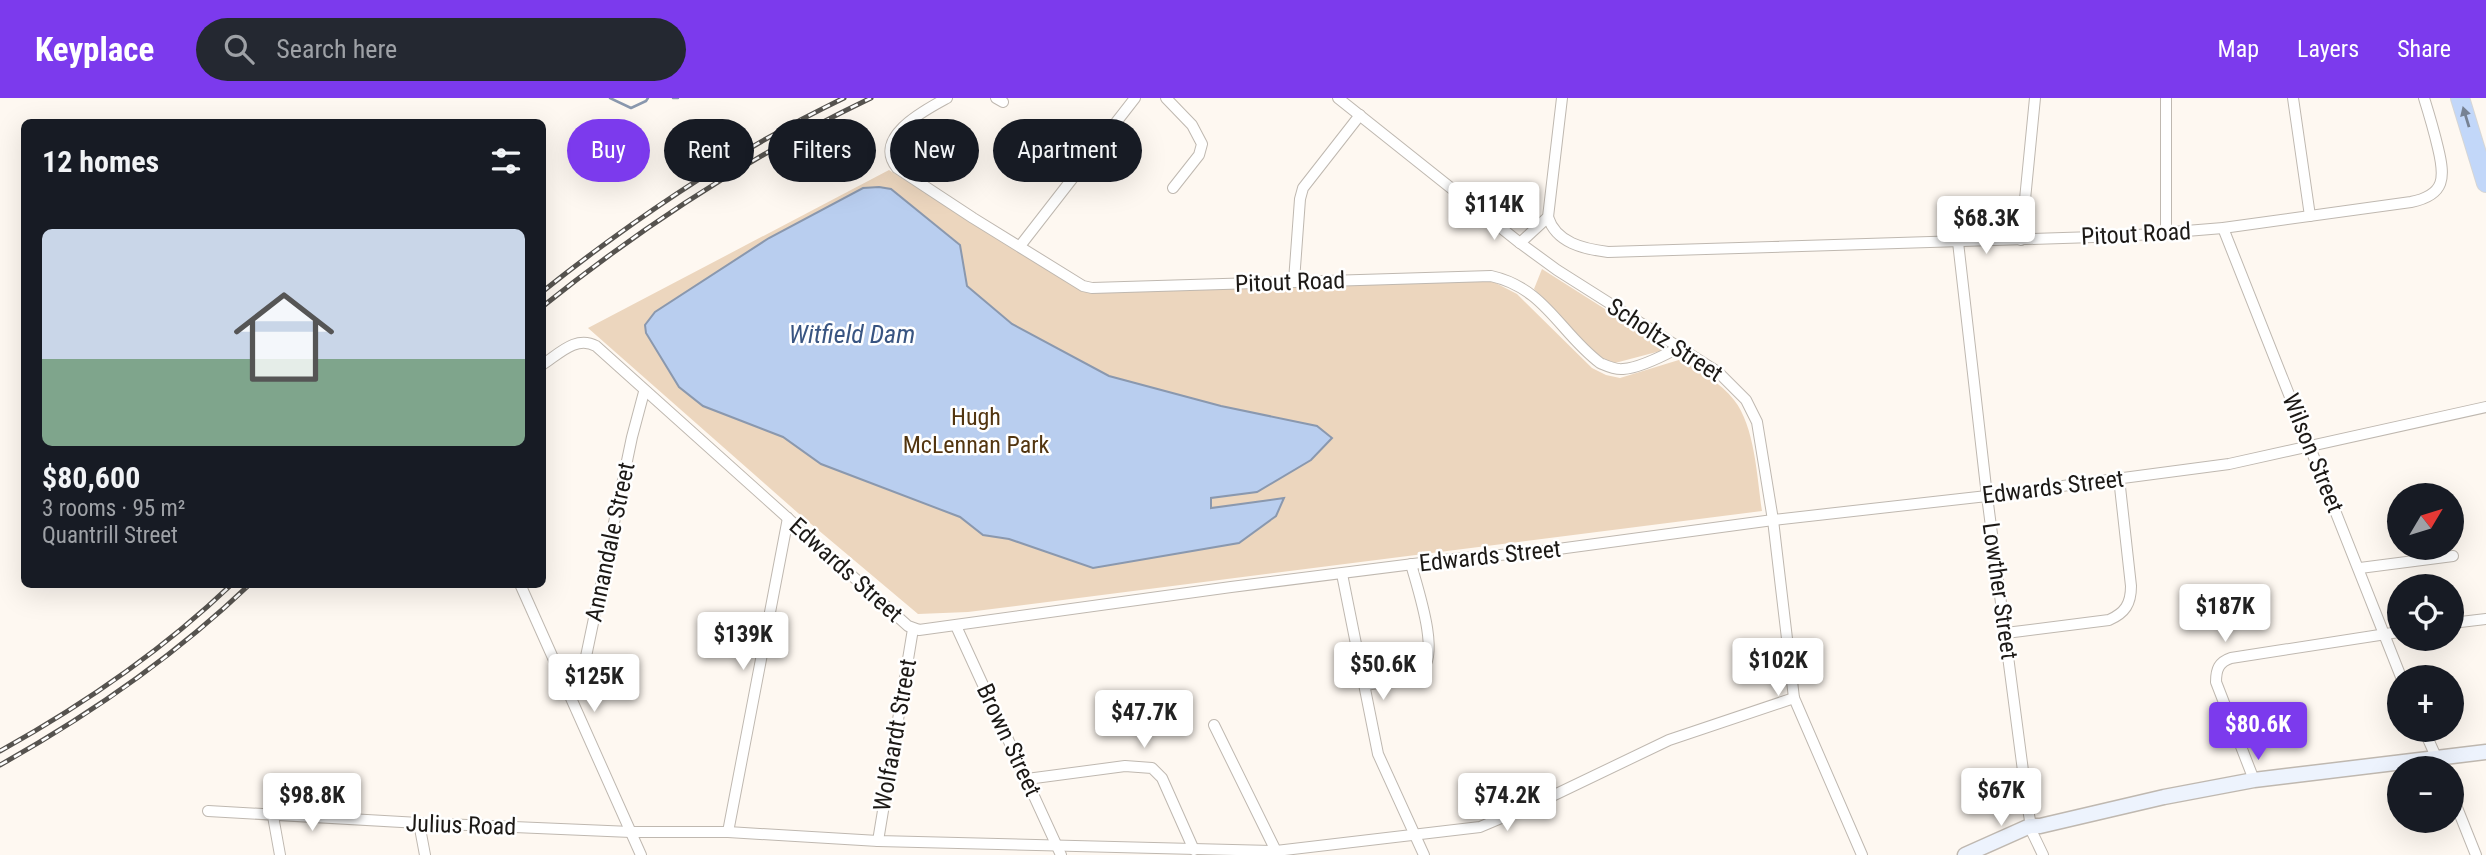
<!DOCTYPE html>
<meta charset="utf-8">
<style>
:root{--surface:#171b24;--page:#242831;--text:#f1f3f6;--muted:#9ea1a6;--accent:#7c3aed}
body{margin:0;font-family:"Roboto Condensed",sans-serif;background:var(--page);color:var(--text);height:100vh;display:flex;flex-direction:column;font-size:26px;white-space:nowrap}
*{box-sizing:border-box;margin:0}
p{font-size:23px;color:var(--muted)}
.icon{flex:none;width:38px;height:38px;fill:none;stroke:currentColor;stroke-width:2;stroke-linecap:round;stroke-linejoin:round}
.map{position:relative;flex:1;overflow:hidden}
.panel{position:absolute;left:21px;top:21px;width:525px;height:469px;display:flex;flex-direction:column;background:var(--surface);border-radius:10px;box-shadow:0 7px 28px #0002}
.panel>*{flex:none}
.guide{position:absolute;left:567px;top:21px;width:665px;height:63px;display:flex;gap:14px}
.needle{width:46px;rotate:52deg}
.fabs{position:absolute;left:2387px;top:385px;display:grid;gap:14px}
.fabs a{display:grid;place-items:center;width:77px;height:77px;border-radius:50%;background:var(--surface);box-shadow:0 7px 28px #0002;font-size:35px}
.price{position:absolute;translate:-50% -60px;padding:0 16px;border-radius:7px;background:#fff;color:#222;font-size:23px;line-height:46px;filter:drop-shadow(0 2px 4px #0008)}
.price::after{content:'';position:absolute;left:50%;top:42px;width:21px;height:16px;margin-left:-10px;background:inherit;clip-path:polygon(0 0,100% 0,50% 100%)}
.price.selected{background:var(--accent);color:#fff}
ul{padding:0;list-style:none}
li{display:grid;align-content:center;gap:14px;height:371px;padding:0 21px}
li span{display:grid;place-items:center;height:217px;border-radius:10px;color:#555}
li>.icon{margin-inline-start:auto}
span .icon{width:126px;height:126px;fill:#fffc;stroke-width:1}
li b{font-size:30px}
h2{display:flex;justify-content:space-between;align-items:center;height:84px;padding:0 21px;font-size:30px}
.chip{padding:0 24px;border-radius:32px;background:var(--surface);box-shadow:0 7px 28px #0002;font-size:24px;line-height:63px}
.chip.selected{background:var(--accent);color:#fff}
header{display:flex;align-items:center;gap:42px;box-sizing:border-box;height:98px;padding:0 35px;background:var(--accent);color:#fff}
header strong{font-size:33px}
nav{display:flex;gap:38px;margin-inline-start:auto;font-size:24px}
.search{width:490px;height:63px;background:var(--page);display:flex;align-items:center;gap:18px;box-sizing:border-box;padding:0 24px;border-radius:38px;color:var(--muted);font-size:26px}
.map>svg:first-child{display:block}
.green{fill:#ecd6be}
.water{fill:#b9ceef;stroke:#8a98ae;stroke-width:2}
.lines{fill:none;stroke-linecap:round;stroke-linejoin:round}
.stream{stroke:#8a98ae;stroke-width:2.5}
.street-casing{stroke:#bfb8b0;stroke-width:12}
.secondary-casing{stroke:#bfb8b0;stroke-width:17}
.highway-casing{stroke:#d6d6d5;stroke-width:20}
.street{stroke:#fff;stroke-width:10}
.secondary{stroke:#edf3fd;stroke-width:14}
.highway{stroke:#c2d7f9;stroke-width:18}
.rail-casing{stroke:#56534f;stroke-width:5}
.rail{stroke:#fff;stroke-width:2.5;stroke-dasharray:8;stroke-linecap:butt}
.oneway{fill:#778293}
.labels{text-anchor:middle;stroke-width:5;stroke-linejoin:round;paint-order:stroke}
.street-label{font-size:24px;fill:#1c1916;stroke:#fff}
.park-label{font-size:24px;fill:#523510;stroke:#fff}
.water-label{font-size:26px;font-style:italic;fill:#385481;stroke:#fff}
</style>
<header>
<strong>Keyplace</strong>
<div class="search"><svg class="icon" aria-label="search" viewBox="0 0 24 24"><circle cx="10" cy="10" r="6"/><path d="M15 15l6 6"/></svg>Search here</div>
<nav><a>Map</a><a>Layers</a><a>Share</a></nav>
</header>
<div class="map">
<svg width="2486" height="757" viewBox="0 0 2486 757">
<rect width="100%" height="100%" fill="#fef8f1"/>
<!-- green -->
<g class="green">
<path d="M889 72 1023 156 1089 194 1486 180 1517 196 1592 270 1606 277 1620 280 1682 261C1699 273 1721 285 1734 302 1755 328 1757 380 1762 413L968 514 918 516 798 415 588 230Z"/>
<path d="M1542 171 1668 251 1615 265 1600 260 1534 191Z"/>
</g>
<!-- water -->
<path class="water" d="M879 89 891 91 960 147 967 188 1012 226 1109 278 1221 308 1317 328 1332 340 1311 362 1257 394 1211 400V410L1284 400 1276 418 1239 445 1093 470 1009 441 983 437 960 419 821 366 783 339 703 308 679 289 646 235 645 227 655 214 769 140 863 90Z"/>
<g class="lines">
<!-- stream -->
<g class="stream">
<path d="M610 0 631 10 646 3 648 0"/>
<path d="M673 0H678"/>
</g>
<defs>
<g id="street">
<path d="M947 0C925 12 872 39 897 70L973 120 1083 188 1092 190 1491 178C1545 190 1560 235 1600 265 1607 268 1615 272 1623 271 1640 270 1663 258 1678 250"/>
<path d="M996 0 1003 4"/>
<path d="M1166 0 1192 27 1202 46 1199 57 1173 90"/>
<path d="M1338 0 1520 145 1557 172 1718 274 1746 302 1757 324 1773 422 1794 600 1862 757"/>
<path d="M2293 0 2310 118"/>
<path d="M1548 119C1556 145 1584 151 1608 154L2125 138 2223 130 2411 104C2446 97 2445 79 2438 50 2434 33 2429 16 2424 0"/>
<path d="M2223 130 2401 579"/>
<path d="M2166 135V0"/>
<path d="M2021 142 2035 0"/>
<path d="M1958 144 1987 398 2028 711 2032 734 2043 757"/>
<path d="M1520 145 1548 119 1562 0"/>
<path d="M1020 148 1135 0"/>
<path d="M1294 183 1300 101 1303 90 1360 17"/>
<path d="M542 267C559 256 576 237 596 248L908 528 919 532 1231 489 1453 461 1536 454 1773 422 1987 398 2229 366 2486 309"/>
<path d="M2360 470 2453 458"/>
<path d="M1342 476 1378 656 1424 757"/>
<path d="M520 486 641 757"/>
<path d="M2452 525 2486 521"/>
<path d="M956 528 1061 757"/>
<path d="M2006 535 2109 522C2125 515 2131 506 2131 488L2119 380"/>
<path d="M564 587 581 575 584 568 632 339 644 294"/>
<path d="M1364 587C1381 584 1408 585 1422 572 1440 555 1417 489 1411 466"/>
<path d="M1214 627 1276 753"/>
<path d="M2424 632 2441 670"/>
<path d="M1027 681 1125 668 1152 670 1162 680 1194 752"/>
<path d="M2254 682 2216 584C2216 571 2219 564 2231 560L2399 534"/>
<path d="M2452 697 2476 757"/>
<path d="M208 713 419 725 631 734H728L878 743 1276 753 1480 729 1546 701 1669 642 1794 600"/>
<path d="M273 718 280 757"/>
<path d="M419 725 425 757"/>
<path d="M728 734 788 420"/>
<path d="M878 743 913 531"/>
</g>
<path id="secondary" d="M1965 757 2030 728H2040L2164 699 2254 682 2486 654"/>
<path id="highway" d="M2460 0 2486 85"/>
</defs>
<!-- street casing -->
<use href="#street" class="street-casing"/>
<!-- secondary casing -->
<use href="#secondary" class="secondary-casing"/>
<!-- highway casing -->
<use href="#highway" class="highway-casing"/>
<!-- street -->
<use href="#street" class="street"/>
<!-- secondary -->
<use href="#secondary" class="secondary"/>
<!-- highway -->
<use href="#highway" class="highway"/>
<defs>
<g id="rail">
<path d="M542 194C636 119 736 52 844 0"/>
<path d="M542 209C644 127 752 57 871 0"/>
<path d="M0 653C83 607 163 552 232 486"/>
<path d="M0 667C91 616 174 559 250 486"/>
</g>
</defs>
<!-- rail casing -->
<use href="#rail" class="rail-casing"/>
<!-- rail -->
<use href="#rail" class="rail"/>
</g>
<!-- one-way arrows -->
<defs><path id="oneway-solid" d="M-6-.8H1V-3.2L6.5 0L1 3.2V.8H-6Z" transform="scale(1.75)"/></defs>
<use class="oneway" href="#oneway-solid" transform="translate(2466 19) rotate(-107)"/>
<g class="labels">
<!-- street labels -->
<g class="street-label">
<text transform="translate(2136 136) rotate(-3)" y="8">Pitout Road</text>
<text transform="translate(1290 184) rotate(-2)" y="8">Pitout Road</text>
<text transform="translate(1665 242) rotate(33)" y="8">Scholtz Street</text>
<text transform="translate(2313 355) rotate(68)" y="8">Wilson Street</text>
<text transform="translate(2053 389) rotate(-7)" y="8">Edwards Street</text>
<text transform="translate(610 444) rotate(-78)" y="8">Annandale Street</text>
<text transform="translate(1490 458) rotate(-6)" y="8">Edwards Street</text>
<text transform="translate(846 472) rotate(42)" y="8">Edwards Street</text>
<text transform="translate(2000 493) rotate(82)" y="8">Lowther Street</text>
<text transform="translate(895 637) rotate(-80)" y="8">Wolfaardt Street</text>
<text transform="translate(1009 642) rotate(65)" y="8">Brown Street</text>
<text transform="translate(461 727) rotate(2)" y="8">Julius Road</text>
</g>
<!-- park labels -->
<g class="park-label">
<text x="976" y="327">Hugh<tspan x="976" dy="28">McLennan Park</tspan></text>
</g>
<!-- water labels -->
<g class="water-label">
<text x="852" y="245">Witfield Dam</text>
</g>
</g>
</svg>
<div class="fabs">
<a><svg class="needle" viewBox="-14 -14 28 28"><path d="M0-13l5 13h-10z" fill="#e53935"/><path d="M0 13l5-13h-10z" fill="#9ea1a6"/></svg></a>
<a><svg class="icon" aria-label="locate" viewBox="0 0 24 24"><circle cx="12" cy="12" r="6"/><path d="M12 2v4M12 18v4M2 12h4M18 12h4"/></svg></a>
<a>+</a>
<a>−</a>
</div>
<b class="price" style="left:1494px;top:144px">$114K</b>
<b class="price" style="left:1986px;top:158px">$68.3K</b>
<b class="price" style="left:2225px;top:546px">$187K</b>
<b class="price" style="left:743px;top:574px">$139K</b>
<b class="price" style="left:1778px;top:600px">$102K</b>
<b class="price" style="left:1383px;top:604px">$50.6K</b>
<b class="price" style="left:594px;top:616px">$125K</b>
<b class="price" style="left:1144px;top:652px">$47.7K</b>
<b class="price selected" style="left:2258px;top:664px">$80.6K</b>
<b class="price" style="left:2001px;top:730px">$67K</b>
<b class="price" style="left:312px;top:735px">$98.8K</b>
<b class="price" style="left:1507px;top:735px">$74.2K</b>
<div class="guide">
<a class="chip selected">Buy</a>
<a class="chip">Rent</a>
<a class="chip">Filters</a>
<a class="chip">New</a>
<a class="chip">Apartment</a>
</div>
<section class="panel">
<h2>12 homes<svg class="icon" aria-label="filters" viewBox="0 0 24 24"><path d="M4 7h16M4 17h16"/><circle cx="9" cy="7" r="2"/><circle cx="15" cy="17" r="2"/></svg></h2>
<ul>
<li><span style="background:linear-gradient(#c9d6e8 60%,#7fa58c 0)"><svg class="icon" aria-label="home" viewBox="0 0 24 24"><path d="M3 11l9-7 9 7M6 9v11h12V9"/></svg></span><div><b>$80,600</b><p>3 rooms · 95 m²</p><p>Quantrill Street</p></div></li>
</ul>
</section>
</div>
